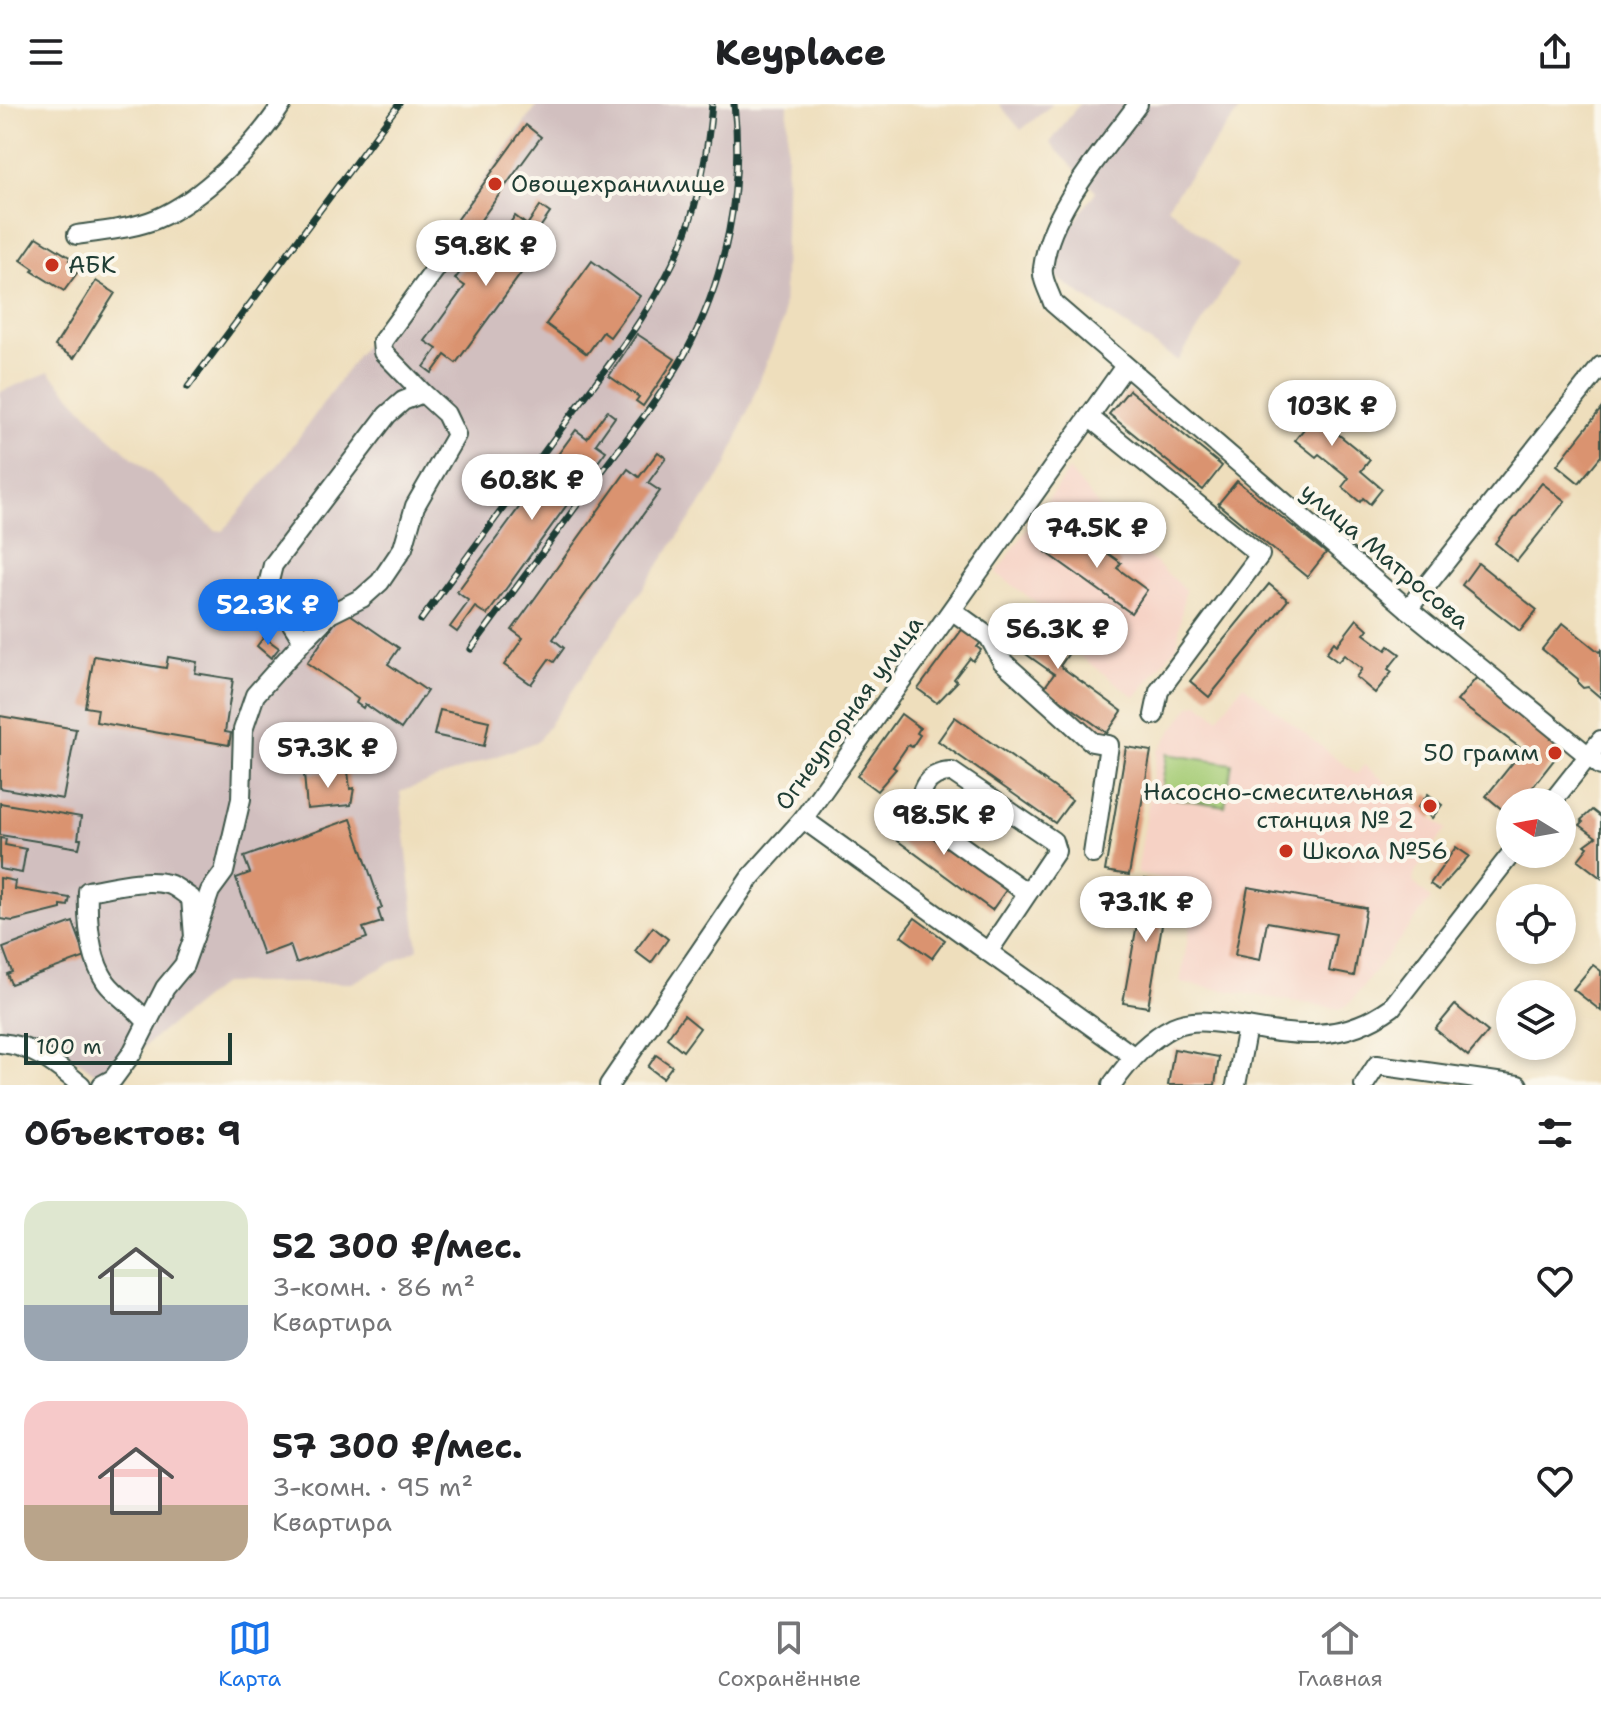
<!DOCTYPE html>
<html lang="ru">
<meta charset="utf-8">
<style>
:root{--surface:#fff;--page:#f2f2f2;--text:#202124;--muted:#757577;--line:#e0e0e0;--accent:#1a73e8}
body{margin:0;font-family:"Shantell Sans",sans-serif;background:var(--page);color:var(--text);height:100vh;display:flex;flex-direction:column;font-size:30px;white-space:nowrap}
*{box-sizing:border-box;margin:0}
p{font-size:26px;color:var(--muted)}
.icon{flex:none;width:44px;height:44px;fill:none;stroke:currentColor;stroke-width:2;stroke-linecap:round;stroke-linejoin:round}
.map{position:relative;height:981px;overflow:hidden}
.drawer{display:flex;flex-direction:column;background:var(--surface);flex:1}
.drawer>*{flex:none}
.needle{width:52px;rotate:281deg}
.fabs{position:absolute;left:1496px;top:684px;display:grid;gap:16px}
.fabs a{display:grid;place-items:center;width:80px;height:80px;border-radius:50%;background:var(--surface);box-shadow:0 4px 12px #0003;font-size:40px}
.scale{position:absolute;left:24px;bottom:20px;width:208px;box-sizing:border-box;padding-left:8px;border:4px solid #1f3d34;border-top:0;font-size:22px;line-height:28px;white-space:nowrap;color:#1f3d34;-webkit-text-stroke:6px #fbf7ec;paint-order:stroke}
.price{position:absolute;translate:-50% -68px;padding:0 18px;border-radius:28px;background:#fff;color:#222;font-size:26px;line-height:52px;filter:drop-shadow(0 2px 4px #0008)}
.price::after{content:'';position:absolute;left:50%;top:48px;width:24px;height:18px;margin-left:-12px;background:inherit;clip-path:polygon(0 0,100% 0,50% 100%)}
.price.current{background:var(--accent);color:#fff}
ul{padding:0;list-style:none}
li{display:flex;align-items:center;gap:24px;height:200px;padding:0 24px}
li span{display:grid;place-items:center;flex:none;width:224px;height:160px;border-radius:24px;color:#555}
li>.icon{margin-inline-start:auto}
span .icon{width:96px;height:96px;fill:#fffc;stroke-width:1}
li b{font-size:34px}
h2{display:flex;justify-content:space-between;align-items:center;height:96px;padding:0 24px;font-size:34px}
header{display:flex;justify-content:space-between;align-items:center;height:104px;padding:0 24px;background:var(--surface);font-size:36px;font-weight:800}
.dock{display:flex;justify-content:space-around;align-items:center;height:112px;border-top:2px solid var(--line);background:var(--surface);font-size:22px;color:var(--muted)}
.dock a{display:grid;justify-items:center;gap:4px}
.dock .current{color:var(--accent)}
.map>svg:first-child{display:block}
.built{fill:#f6d2c5}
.industrial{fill:#d1bfbf}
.green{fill:#a6cc76;stroke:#628455;stroke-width:2}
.building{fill:#da9370}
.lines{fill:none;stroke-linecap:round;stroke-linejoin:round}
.minor-casing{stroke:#3e5548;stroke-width:22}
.minor{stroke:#fff;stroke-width:18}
.rail-casing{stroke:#1f3d34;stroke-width:7}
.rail{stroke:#fbf7ec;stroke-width:4;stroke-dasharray:12;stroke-linecap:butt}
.poi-dot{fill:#c8321e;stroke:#fbf7ec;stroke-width:3}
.labels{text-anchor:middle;stroke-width:8;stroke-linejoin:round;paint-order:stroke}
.poi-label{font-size:24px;fill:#1f3d34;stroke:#fbf7ec;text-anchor:start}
.street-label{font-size:24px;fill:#1f3d34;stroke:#fbf7ec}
</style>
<header><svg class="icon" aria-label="menu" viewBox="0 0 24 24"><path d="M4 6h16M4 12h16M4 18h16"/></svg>Keyplace<svg class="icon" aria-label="share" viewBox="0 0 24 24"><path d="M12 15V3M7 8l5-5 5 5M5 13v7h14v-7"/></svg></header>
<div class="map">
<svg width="1601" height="981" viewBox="0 0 1601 981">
<rect width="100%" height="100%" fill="#fbf7ec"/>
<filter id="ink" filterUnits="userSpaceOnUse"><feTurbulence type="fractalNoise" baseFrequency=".0125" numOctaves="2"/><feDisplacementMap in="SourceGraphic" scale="16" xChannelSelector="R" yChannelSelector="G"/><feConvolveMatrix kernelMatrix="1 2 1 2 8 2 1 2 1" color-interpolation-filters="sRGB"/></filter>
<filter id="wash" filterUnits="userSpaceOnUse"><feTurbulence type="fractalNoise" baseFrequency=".006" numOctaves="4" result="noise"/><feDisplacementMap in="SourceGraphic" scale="32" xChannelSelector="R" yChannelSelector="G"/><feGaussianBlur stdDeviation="1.8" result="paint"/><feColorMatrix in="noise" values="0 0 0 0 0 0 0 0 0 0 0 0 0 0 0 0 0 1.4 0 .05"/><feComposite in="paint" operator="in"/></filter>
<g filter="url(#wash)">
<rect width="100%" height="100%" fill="#eedebc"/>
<!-- built -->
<g class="built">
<path d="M1069 366 1119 427 1185 485 1177 542 1135 593 1068 543 1038 500 996 469Z"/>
<path d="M1243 581 1357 670 1364 661 1446 725 1415 769 1413 778 1431 795 1350 899 1341 905 1180 879 1197 782 1137 769 1157 648 1190 602 1199 599 1218 614Z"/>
</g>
<!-- industrial -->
<g class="industrial">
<path d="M538 0H788L783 216 726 363 538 637 400 688 418 845 352 879H223L103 975 80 958 34 939 0 931V288L49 268 108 332 215 426 223 427 284 354Z"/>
<path d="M999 0H1053L1021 26Z"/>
<path d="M1079 0H1244L1167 102 1238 162 1178 257 1043 164 1096 87 1050 39Z"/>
</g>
<!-- green -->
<path class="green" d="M1167 650 1232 660 1225 702 1160 692Z"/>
<g id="blocks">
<!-- building -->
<g class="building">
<path d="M526 21 541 33 467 135 457 128 450 137 445 133Z"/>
<path d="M540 102 550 109 537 128 546 135 456 259 445 251 432 269 424 263 437 245 425 237 465 182 455 175 468 158 477 165 515 112 527 121Z"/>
<path d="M37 133 71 154 69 156 78 162H82L64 187 32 167 34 165 21 156Z"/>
<path d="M592 157 640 192 610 233 603 228 587 250 546 220Z"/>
<path d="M96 177 115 189 74 254 55 242Z"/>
<path d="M637 230 675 255 643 302 636 297 639 293 609 272Z"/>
<path d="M1129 286 1222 362 1203 386 1109 310Z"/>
<path d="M1299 290 1308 297 1311 294 1329 308 1322 317 1370 356 1361 367 1382 385 1370 400 1363 394 1360 398 1342 383 1349 374 1319 350 1316 353 1295 336 1304 325 1284 308Z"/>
<path d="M1601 305V352L1579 379 1557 361Z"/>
<path d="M607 307 615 313 596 340 606 347 487 511 475 503 457 528 450 523 469 497 457 488 576 326 587 334Z"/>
<path d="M658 348 666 354 648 379 660 387 553 535 564 544 554 558 549 555 531 580 504 561 523 534 512 526 628 365 639 373Z"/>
<path d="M1237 377 1326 449 1307 473 1218 400Z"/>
<path d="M1542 379 1565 397 1517 457 1495 439Z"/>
<path d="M1063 425 1095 448 1099 443 1121 459 1117 464 1147 486 1131 509 1046 448Z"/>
<path d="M1478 459 1537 506 1520 527 1462 481Z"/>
<path d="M1269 480 1288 496 1209 593 1190 577Z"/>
<path d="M1007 505 1069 549 1060 562 1122 607 1107 629 1044 584 1054 570 992 526Z"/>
<path d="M344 506 399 544 388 560 427 587 401 625 365 600 363 604 356 599 358 595 307 559Z"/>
<path d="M1357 515 1368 525 1364 530 1386 546 1389 542 1400 550 1388 565 1392 568 1375 589 1356 573 1362 565 1344 551 1338 558 1326 549 1334 538 1337 541Z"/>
<path d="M1563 519 1599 548 1601 546V594L1588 583 1583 584 1578 579V575L1542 545Z"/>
<path d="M964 523 982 537 977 543 981 546 973 557 970 554 954 575 957 578 937 599 918 585Z"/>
<path d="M264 533 279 544 271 554 257 542Z"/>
<path d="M94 552 166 564 168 553 197 558 195 569 233 575 225 628 231 629 229 641 96 618 98 605 85 603Z"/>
<path d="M1477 573 1564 643 1521 698H1510V712L1486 692 1523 646 1457 597Z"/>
<path d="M440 606 489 617 484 642 434 631Z"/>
<path d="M901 610 920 624 917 629 920 631 912 643 908 641 893 663 896 665 877 687 857 672Z"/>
<path d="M0 612 76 625 63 695 0 684Z"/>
<path d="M955 613 1072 696 1055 719 938 637Z"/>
<path d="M1126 643 1151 647 1129 771 1105 767Z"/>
<path d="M348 667 350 685 354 684 351 701 307 705 304 670Z"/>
<path d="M1428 690 1442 701 1432 714 1418 703Z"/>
<path d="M0 699 81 713 78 735H81L79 744 0 731Z"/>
<path d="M895 700 1009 782 992 806 879 723Z"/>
<path d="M1592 706 1601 713V774L1578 756 1588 743 1585 741 1596 733 1580 721 1583 718 1581 716Z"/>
<path d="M351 715 382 804 378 806 382 818 363 824 367 834 296 859 290 841 263 851 236 774 250 769 244 753Z"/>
<path d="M0 734 6 735 5 741 26 745 22 769 0 765Z"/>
<path d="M1456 743 1469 752 1439 786 1430 780Z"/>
<path d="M0 774 15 777 14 785 70 794 68 802 61 801V805L13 817 0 815Z"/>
<path d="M1145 775 1169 780 1148 903 1123 899Z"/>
<path d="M1248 783 1366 804 1354 872 1329 867 1336 830 1267 818 1260 856 1235 851Z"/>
<path d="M915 814 945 836 932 854 901 832Z"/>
<path d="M73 818 86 853 11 880 7 870 12 868 3 844Z"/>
<path d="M653 823 668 835 651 859 635 847Z"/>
<path d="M1593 861 1601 867V907L1573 885Z"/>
<path d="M1455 901 1488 928 1468 952 1435 925Z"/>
<path d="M684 911 700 924 683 947 667 934Z"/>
<path d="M1174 945 1219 953 1215 981H1168Z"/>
<path d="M656 951 672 962 663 974 648 963Z"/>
</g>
</g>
</g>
<g filter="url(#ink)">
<use href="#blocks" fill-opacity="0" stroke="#3e5548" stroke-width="2"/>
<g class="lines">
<defs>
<g id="minor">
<path d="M1138 0C1104 47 1050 105 1043 164 1041 175 1050 189 1053 199L1408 505 1601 662"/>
<path d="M77 131C102 127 132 125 156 115 202 96 256 41 282 0"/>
<path d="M423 289 383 248 382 238 458 134"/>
<path d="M1089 313 1260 451 1159 587 1154 611"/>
<path d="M1408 505 1601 262"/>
<path d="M953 507 989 533 1002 557 1092 638 1109 641 1093 750"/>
<path d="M1552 698 1601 636"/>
<path d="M803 715 1133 952"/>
<path d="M194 833 210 787 224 768 241 695 243 626 255 591 303 537 271 487 269 477 273 461 387 311 403 297 423 289 446 310 456 331 415 402 403 444 380 478 362 494 330 510 303 537"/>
<path d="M988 848 1056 747 1053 737 952 668C925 668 915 691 924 715L1027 789"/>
<path d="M0 939C33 941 56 961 81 981"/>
<path d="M102 981 113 975 132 949 165 884 184 861 194 833 191 794C184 790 176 782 168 780 144 774 112 783 88 787 87 816 89 853 106 878 117 893 135 902 146 917"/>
<path d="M609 981 750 774 803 715 1125 262"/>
<path d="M1112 981C1128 958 1147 936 1173 923 1193 914 1213 918 1234 921 1293 931 1340 941 1392 903L1511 750"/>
<path d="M1236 981 1247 923"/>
<path d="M1364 981 1377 961 1518 981"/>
</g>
</defs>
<!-- minor casing -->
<use href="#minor" class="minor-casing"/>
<!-- minor -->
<use href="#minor" class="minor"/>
<defs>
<g id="rail">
<path d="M188 283 399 0"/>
<path d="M421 516C471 447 522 379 572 310 614 254 660 197 685 131 701 89 708 44 712 0"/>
<path d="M471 545C512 489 553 434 594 378 625 336 661 294 686 248 726 174 744 84 734 0"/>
</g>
</defs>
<!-- rail casing -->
<use href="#rail" class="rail-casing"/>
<!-- rail -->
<use href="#rail" class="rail"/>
</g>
</g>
<!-- markers -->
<g class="poi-dot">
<circle cx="495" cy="80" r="8"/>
<circle cx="52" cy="161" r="8"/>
<circle cx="1555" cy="649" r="8"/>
<circle cx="1430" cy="702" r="8"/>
<circle cx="1286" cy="747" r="8"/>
</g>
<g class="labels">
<!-- poi labels -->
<g class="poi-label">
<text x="511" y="88">Овощехранилище</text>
<text x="68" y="169">АБК</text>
<text x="1539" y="657" text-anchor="end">50 грамм</text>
<text x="1414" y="696" text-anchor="end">Насосно-смесительная<tspan x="1414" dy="28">станция № 2</tspan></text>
<text x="1302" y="755">Школа №56</text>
</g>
<!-- street labels -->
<g class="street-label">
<text transform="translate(1385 452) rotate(40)" y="8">улица Матросова</text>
<text transform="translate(849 609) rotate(-54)" y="8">Огнеупорная улица</text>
</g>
</g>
</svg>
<div class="fabs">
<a><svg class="needle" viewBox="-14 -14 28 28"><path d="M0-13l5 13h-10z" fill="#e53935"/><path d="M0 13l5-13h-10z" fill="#757577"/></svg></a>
<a><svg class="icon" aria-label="locate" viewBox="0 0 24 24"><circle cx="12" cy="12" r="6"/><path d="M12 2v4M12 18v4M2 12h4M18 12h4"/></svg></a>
<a><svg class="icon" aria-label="layers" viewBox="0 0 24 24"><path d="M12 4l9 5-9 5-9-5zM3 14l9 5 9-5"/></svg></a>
</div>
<div class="scale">100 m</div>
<b class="price" style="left:486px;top:184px">59.8K ₽</b>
<b class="price" style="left:1332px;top:344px">103K ₽</b>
<b class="price" style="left:532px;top:418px">60.8K ₽</b>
<b class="price" style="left:1097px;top:466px">74.5K ₽</b>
<b class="price current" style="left:268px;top:543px">52.3K ₽</b>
<b class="price" style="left:1058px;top:567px">56.3K ₽</b>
<b class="price" style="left:328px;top:686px">57.3K ₽</b>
<b class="price" style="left:944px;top:753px">98.5K ₽</b>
<b class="price" style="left:1146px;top:840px">73.1K ₽</b>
</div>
<section class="drawer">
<h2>Объектов: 9<svg class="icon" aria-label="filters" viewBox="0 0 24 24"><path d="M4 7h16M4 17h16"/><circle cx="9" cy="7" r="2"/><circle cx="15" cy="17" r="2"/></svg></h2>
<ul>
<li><span style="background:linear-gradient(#dfe7d0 65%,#9aa5b1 0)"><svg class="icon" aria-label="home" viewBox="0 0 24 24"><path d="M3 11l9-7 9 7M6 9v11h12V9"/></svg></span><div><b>52 300 ₽/мес.</b><p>3-комн. · 86 m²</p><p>Квартира</p></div><svg class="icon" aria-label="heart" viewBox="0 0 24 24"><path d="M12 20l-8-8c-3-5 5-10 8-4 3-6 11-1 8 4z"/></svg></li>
<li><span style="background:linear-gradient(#f6c9c9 65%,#b9a48a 0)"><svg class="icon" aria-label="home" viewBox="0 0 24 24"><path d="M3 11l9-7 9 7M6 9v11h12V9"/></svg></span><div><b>57 300 ₽/мес.</b><p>3-комн. · 95 m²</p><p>Квартира</p></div><svg class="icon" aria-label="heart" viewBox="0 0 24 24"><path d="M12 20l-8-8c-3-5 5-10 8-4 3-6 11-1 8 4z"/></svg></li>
</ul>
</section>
<nav class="dock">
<a class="current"><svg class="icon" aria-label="map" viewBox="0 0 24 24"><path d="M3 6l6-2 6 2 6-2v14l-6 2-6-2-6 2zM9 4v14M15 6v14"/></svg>Карта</a>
<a><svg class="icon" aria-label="saved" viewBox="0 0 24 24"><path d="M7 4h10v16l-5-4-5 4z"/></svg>Сохранённые</a>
<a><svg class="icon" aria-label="home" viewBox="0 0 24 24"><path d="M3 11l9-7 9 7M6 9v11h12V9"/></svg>Главная</a>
</nav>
